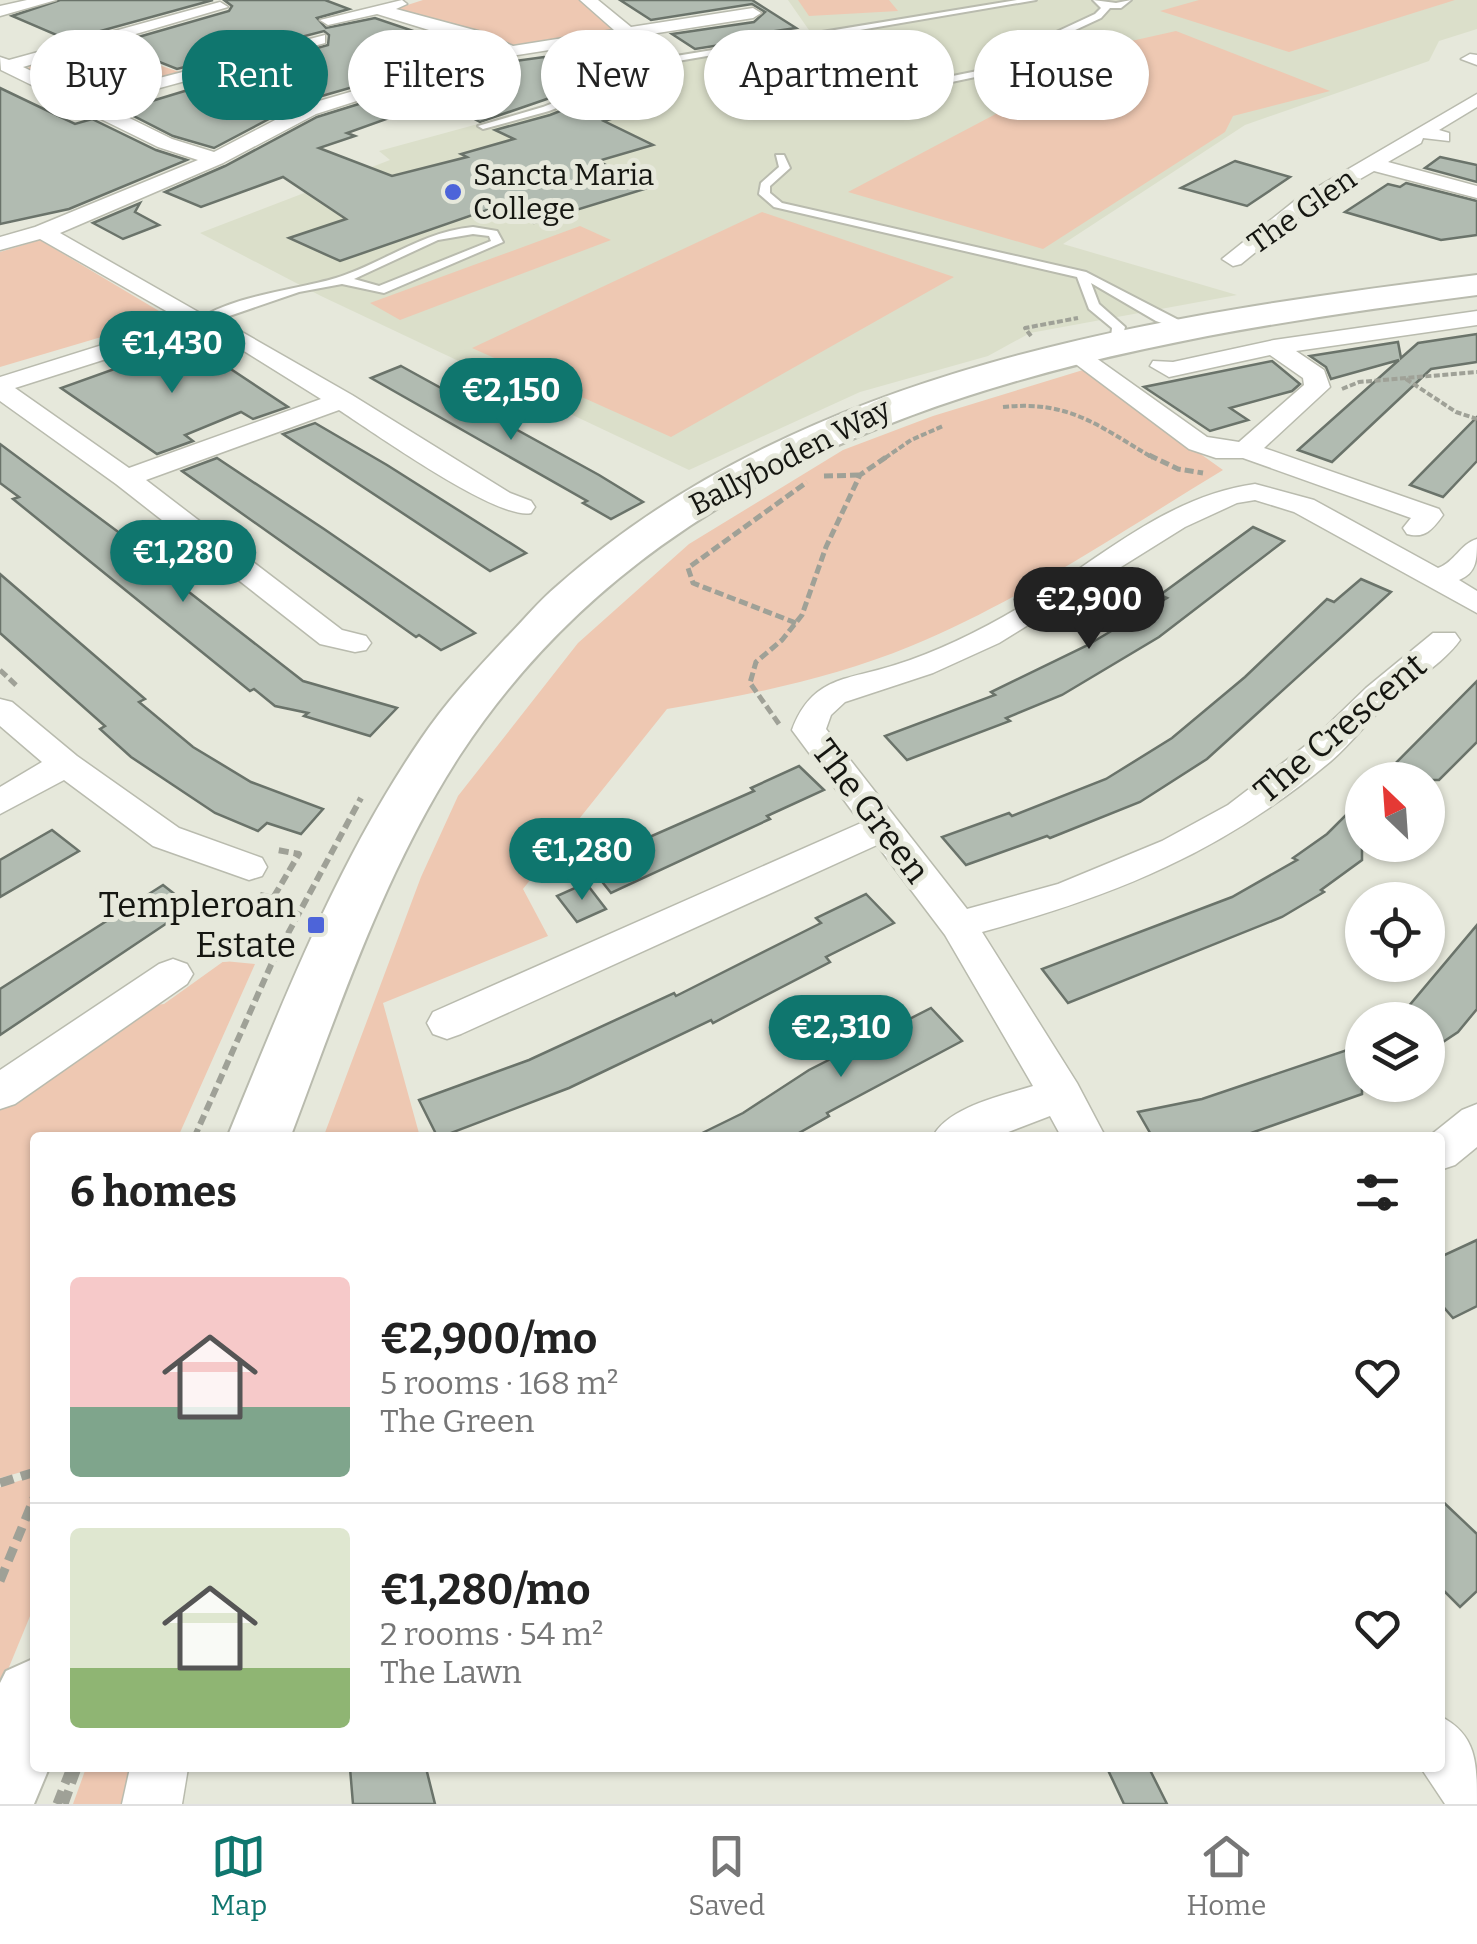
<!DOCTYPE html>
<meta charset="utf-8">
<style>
:root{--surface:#fff;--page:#f2f2f2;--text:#222;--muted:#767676;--line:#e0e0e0;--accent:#0f766e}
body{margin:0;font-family:Bitter,serif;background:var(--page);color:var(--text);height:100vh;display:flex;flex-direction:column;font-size:38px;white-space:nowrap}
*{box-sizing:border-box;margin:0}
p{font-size:32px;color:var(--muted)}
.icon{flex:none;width:55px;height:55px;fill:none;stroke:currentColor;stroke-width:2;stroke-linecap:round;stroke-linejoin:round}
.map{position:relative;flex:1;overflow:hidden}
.details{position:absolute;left:30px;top:1132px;width:1415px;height:640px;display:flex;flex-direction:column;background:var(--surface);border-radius:10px;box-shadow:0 2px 8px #0004}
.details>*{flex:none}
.hud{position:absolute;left:30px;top:30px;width:1418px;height:90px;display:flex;gap:20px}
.needle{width:65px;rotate:335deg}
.controls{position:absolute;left:1345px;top:762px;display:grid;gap:20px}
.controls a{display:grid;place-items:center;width:100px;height:100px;border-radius:50%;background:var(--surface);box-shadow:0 2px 8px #0004;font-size:50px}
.price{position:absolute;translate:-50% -85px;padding:0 22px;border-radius:35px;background:var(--accent);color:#fff;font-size:32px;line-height:65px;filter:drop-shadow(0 2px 5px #0008)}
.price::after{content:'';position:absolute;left:50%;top:60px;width:30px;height:22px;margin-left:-15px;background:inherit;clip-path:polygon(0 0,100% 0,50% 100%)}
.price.active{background:#222;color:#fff}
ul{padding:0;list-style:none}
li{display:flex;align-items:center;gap:30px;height:250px;padding:0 40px}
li+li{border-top:2px solid var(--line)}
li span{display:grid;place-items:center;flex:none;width:280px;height:200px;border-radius:10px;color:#555}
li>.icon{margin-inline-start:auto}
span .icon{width:120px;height:120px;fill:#fffc;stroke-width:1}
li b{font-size:42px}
h2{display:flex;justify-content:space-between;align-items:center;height:120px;padding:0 40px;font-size:42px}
.chip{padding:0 35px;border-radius:45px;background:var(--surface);box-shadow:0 2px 8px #0004;font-size:35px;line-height:90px}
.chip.active{background:var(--accent);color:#fff}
.dock{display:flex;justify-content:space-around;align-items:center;height:140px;border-top:2px solid var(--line);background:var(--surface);font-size:28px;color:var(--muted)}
.dock a{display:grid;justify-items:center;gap:5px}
.dock .active{color:var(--accent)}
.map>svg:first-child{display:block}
.built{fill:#dbdfca}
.green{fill:#eec8b2}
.building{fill:#b1bbb1;stroke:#6a736a;stroke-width:2.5}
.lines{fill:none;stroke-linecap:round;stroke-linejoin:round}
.lane-casing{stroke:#b9bbae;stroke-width:4}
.street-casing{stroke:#b9bbae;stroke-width:3}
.secondary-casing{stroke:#b9bbae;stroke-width:4}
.path-far4{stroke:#9fa197;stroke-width:2.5;stroke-dasharray:5 2.5;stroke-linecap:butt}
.path-far3{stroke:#9fa197;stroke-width:4;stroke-dasharray:6 2.5;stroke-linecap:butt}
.path-far2{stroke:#9fa197;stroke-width:5;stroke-dasharray:9 4;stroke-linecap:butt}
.path-far1{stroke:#9fa197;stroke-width:6;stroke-dasharray:10 5;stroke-linecap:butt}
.path{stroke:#9fa197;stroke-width:9;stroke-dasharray:14 8;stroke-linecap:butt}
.lane{fill:#fff;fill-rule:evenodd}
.street{fill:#fff;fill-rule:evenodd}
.secondary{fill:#fff;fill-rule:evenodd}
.poi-dot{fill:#4d64d9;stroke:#e6e8db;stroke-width:4}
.labels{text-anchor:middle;stroke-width:10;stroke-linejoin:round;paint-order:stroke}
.far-poi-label{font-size:30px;fill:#151611;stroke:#e6e8db;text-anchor:start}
.far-street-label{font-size:30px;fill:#151611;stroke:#e6e8db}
.street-label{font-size:35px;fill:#151611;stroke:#e6e8db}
.poi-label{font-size:35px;fill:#151611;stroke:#e6e8db;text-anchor:end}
</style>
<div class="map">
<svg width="1477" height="1804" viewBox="0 0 1477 1804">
<rect width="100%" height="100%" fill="#e6e8db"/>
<!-- built -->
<path class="built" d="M788 0H1477V29L1439 41 1429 61 1245 125 1063 244 1237 295 1030 333 988 356 860 392 689 470 321 296 200 233 390 160 379 151 544 106 669 57 811 33Z"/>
<!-- green -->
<g class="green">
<path d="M423 0H582L616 31 513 46 395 9Z"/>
<path d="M798 0H889L898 11 809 16Z"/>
<path d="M1199 0H1455L1289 52 1160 11Z"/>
<path d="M1176 31 1330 91 1233 116 1225 132 1043 249 848 192 1045 88 1073 95 1119 68 1082 52Z"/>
<path d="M104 46 185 74 101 97H81L25 71 32 64Z"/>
<path d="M762 212 954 277 671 437 472 348Z"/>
<path d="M580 226 611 240 400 320 370 303Z"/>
<path d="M40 240 169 317 0 367V252Z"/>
<path d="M1083 370 1223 470C1122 531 1021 601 911 646 833 678 750 695 667 709L523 889 548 936 383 1003 420 1137 323 1138 421 877 458 796 578 643 689 544 843 450 933 416Z"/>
<path d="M224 961 255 964 178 1137 35 1138V1462L32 1469 0 1478V1106L147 1006 164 1004Z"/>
<path d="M31 1477 35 1478V1604L0 1689V1487Z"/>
<path d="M86 1768H148L147 1804H73Z"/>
</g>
<!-- building -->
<g class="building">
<path d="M60 0H213L68 40 12 16Z"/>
<path d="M224 0H325L349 9 317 18 326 28 375 18 475 52 301 102 214 148 173 136 122 110 211 83 203 80 328 45 329 35 324 31 177 69 114 44 229 11 232 6Z"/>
<path d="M620 0H752L796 28 742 36 752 40 695 49 672 34 754 22 765 12 752 4 651 20Z"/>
<path d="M775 48 835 70 785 84 717 58Z"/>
<path d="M544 57 599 81 480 122 439 100 347 133 355 136 319 148 392 176 467 157 461 154 514 139 495 130 550 115 616 89 655 106 604 121 653 145 598 161 651 187 534 223 501 205 340 261 289 238 346 219 283 177 201 207 165 192 225 166 317 117 439 79 501 63Z"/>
<path d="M0 88 75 124 92 119 156 150 187 160 69 209 0 224Z"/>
<path d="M1440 157 1477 165V182L1425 168Z"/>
<path d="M1235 161 1290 177 1247 206 1181 188Z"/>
<path d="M1406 183 1477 201V235L1441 240 1345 212 1388 184 1400 187Z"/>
<path d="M140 203 135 212 159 225 123 239 93 223Z"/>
<path d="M1477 334V362L1431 369 1332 462 1298 450 1399 360 1331 379 1326 367 1310 356 1398 342 1401 358 1418 343Z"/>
<path d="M190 342 288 407 253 419 241 412 185 435 193 441 157 454 61 388Z"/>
<path d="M1272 361 1300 384 1292 391 1230 408 1248 420 1210 431 1144 387Z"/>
<path d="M401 366 599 475 643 502 611 519 583 503 587 501 371 378Z"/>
<path d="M1477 417V461L1443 497 1410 485Z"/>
<path d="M315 423 387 465 526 553 490 571 283 434Z"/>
<path d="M0 444 125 537 121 539 303 681 397 708 370 736 304 716 308 713 275 706 254 689 250 691 13 499 19 497 0 483Z"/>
<path d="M217 458 324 529 475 633 441 650 419 635 416 637 182 471Z"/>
<path d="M1253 527 1284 541 1159 637 1062 695 1006 718 1010 721 907 760 885 736 995 695 991 692 1086 646 1167 598 1160 595Z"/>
<path d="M0 574 145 699 139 702 193 747 251 782 323 809 301 834 267 823 258 831 215 813 131 757 100 729 105 726 0 633Z"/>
<path d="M1361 579 1391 592 1207 759 1140 802 1050 838 1047 836 966 865 942 837 1009 813 1012 816 1106 779 1172 738 1245 677 1327 599 1334 602Z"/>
<path d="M1477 681V742L1439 780H1379Z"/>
<path d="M799 766 824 790 767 816 770 819 611 893 588 864 754 791 751 788Z"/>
<path d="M1362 799V860L1321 890 1324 892 1282 917 1068 1003 1042 969 1232 897 1297 860 1293 858 1327 834Z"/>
<path d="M52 830 79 851 0 897V860Z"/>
<path d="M586 883 606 909 577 922 557 896Z"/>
<path d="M163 885 191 907 0 1035V989Z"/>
<path d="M866 894 894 923 826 957 830 962 713 1023 711 1020 569 1088 438 1138 419 1100 529 1060 674 993 676 996 821 923 816 918Z"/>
<path d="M1477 925V1009L1458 1032 1428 1052V1020H1397Z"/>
<path d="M931 1008 962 1041 827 1113 829 1116 790 1138H692L743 1113 809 1070Z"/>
<path d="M1362 1045V1094L1237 1138H1153L1138 1112 1202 1099Z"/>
<path d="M1477 1240V1306L1453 1318 1440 1303V1257Z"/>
<path d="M1440 1499 1477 1534V1591L1460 1607 1440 1587Z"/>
<path d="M350 1768H426L435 1804H353Z"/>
<path d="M1107 1768H1149L1167 1804H1124Z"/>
</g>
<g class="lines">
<defs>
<g id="lane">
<path d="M1017 0H1036L672 62 549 111 483 129 478 126 543 107 670 57Z"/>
<path d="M1093 0 1116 3 1131 0 1121 8H1110L1101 18 1058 38 1023 67 928 87H816L758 99 753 96 816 81H928L1017 63 1052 34 1095 14 1101 8Z"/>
<path d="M776 155H784L790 168 770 186V193L782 203 1086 272 1196 329 1190 333 1156 321 1091 283 1099 304 1125 327 1120 347H1110L1112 328 1089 309 1077 277 774 207 759 194 761 183 779 167Z"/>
<path d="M473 227 497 231 503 242 384 293 342 284 299 292 206 324 196 321C234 295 292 291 336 278 384 263 421 232 473 227ZM473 234 489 236 491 241 379 286 354 279 438 240Z"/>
</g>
<g id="street">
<path d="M27 0H56L0 16V6Z"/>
<path d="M402 0 407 4 396 9 478 31 513 46 614 30 580 0H598L631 27 753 8 761 13 753 18 511 56 438 75 316 114 223 163 60 233 214 321 210 326 15 388 129 468 321 399 220 336 216 331 228 324 352 395 510 493 531 501 535 507 531 513C498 521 373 432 339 410L146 480 342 630 366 636 371 643 366 650 355 652 320 644 116 484 0 401V377L182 320 40 239 0 250V237L35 227 198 160 158 147 1 70 0 57 9 60 220 2 228 7 23 67 86 97 325 35V43L101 104 172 139 214 152 302 106 494 50 377 14 328 25 320 20Z"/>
<path d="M1470 54 1477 55V65L1461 59Z"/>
<path d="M1477 94V107L1439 130 1449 133V141L1423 138 1421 143 1388 162 1477 186V198L1374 171 1311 207 1241 264 1233 266 1222 259 1297 199Z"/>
<path d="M1477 311V325L1296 351 1324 370 1330 387 1264 448 1439 509 1443 515C1433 529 1425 539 1407 534L1403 528 1411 518 1243 458H1216L1189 449 1061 353 1073 346 1082 348 1207 437 1239 442 1304 385 1303 378 1270 355 1169 377 1150 366 1153 361 1173 362 1274 340Z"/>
<path d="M1255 484 1314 500 1438 568C1455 562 1460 544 1477 539 1477 559 1477 573 1459 580L1477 591V613L1294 512 1255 500 1237 503 1185 527 999 643 933 673 845 702 831 715 826 729 967 909 1058 884 1162 841 1228 805 1309 743 1366 688 1433 633H1455L1460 640C1443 664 1412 681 1390 701 1369 719 1352 743 1331 761 1222 852 1117 895 982 932L1077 1083 1106 1138H1062L1050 1116 993 1138H932C947 1107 1001 1096 1033 1086L945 935 877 845 461 1034 447 1039 433 1034 427 1023 433 1012 861 823 792 730C812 676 848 680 895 665 948 648 999 621 1046 591 1112 548 1175 495 1255 484Z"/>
<path d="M0 699 12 702 77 756 179 828 262 858 267 867 262 876 249 880 153 846 64 780 0 814V787L42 762 0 726Z"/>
<path d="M173 959 187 964 193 974 187 984 15 1104 0 1109V1070L159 964Z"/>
<path d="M1477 1104V1147L1455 1165 1440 1170V1138H1427L1462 1110Z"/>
<path d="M1440 1716C1477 1735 1477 1762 1477 1804H1445L1421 1768H1440Z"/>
<path d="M130 1768H188L182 1804H122Z"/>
</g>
<g id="secondary">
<path d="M1477 275V295C1103 343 684 414 460 755 384 872 339 1008 290 1138H227C283 1001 337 862 421 739 445 703 475 671 505 639 522 622 538 602 557 586 806 365 1159 315 1477 275Z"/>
<path d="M35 1658V1768H49L34 1804H0V1683L6 1671Z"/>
</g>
</defs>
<!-- lane casing -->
<use href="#lane" class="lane-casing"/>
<!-- street casing -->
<use href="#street" class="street-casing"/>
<!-- secondary casing -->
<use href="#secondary" class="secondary-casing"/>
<!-- path-far4 -->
<path class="path-far4" d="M780 118 795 110"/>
<!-- path-far3 -->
<g class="path-far3">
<path d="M1031 336 1025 328 1078 318"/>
<path d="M1406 379 1456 412 1477 419"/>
<path d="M1342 389 1359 382 1477 372"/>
<path d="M1003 407C1069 400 1099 426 1153 458"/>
<path d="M885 458 911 440 943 426"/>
</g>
<!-- path-far2 -->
<g class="path-far2">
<path d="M1149 455 1178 469 1203 473"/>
<path d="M824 476 860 475"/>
<path d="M796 623 693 583 688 568 807 482"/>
<path d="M0 670 17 686"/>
<path d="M779 724 750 683 756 662 782 640 802 615 826 547 860 475 889 455"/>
</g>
<!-- path-far1 -->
<g class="path-far1">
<path d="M260 895 273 898 299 854 277 850"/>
<path d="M194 1138 271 965 361 798"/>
</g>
<!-- path -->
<g class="path">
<path d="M0 1483 35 1472"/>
<path d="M0 1581 35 1496"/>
<path d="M57 1804 71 1768"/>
<path d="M64 1804 77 1768"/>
</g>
<!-- lane -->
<use href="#lane" class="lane"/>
<!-- street -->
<use href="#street" class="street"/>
<!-- secondary -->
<use href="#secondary" class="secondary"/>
</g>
<!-- markers -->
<g class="poi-dot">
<circle cx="453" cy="192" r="10"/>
<rect x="306" y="915" width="20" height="20" rx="5"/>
</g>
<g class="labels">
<!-- far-poi labels -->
<g class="far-poi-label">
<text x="473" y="185">Sancta Maria<tspan x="473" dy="34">College</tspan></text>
</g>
<!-- far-street labels -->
<g class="far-street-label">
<text transform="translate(1302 211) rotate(-35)" y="10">The Glen</text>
<text transform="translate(790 457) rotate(-27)" y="10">Ballyboden Way</text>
</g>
<!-- street labels -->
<g class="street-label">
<text transform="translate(1340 728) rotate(-40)" y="12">The Crescent</text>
<text transform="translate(871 811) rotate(53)" y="12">The Green</text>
</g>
<!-- poi labels -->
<g class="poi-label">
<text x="296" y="917">Templeroan<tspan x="296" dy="40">Estate</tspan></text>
</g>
</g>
</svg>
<div class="controls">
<a><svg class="needle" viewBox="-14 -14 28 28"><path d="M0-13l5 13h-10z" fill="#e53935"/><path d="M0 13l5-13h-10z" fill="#767676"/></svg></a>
<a><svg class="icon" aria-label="locate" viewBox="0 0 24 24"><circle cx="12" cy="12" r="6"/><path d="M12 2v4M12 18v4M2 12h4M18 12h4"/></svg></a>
<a><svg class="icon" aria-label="layers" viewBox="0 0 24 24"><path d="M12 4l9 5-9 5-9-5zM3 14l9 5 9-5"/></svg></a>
</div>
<b class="price" style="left:172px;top:396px">€1,430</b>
<b class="price" style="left:511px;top:443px">€2,150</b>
<b class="price" style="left:183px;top:605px">€1,280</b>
<b class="price active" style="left:1089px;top:652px">€2,900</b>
<b class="price" style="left:582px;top:903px">€1,280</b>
<b class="price" style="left:841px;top:1080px">€2,310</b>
<div class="hud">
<a class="chip">Buy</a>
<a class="chip active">Rent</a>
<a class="chip">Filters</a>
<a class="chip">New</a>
<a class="chip">Apartment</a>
<a class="chip">House</a>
</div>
<section class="details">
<h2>6 homes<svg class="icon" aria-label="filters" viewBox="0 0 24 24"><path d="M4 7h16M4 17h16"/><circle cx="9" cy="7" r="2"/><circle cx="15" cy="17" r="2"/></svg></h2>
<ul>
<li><span style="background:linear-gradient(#f6c9c9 65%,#7fa58c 0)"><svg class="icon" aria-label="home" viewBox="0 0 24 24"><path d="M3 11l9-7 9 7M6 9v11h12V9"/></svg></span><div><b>€2,900/mo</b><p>5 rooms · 168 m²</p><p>The Green</p></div><svg class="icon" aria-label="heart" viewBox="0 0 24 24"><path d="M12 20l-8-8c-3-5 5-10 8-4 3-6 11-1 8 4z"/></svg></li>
<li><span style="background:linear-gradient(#dfe7d0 70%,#8fb573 0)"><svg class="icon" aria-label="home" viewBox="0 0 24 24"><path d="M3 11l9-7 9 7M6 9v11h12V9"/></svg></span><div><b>€1,280/mo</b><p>2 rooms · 54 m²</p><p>The Lawn</p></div><svg class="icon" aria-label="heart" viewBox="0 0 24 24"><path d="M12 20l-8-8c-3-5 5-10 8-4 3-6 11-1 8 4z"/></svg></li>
</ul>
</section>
</div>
<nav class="dock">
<a class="active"><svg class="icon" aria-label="map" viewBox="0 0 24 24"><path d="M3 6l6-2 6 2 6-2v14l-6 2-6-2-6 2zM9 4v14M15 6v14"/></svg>Map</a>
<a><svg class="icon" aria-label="saved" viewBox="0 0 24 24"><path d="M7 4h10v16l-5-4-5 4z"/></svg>Saved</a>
<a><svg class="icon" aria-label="home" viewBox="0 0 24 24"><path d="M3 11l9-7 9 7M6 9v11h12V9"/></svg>Home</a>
</nav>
